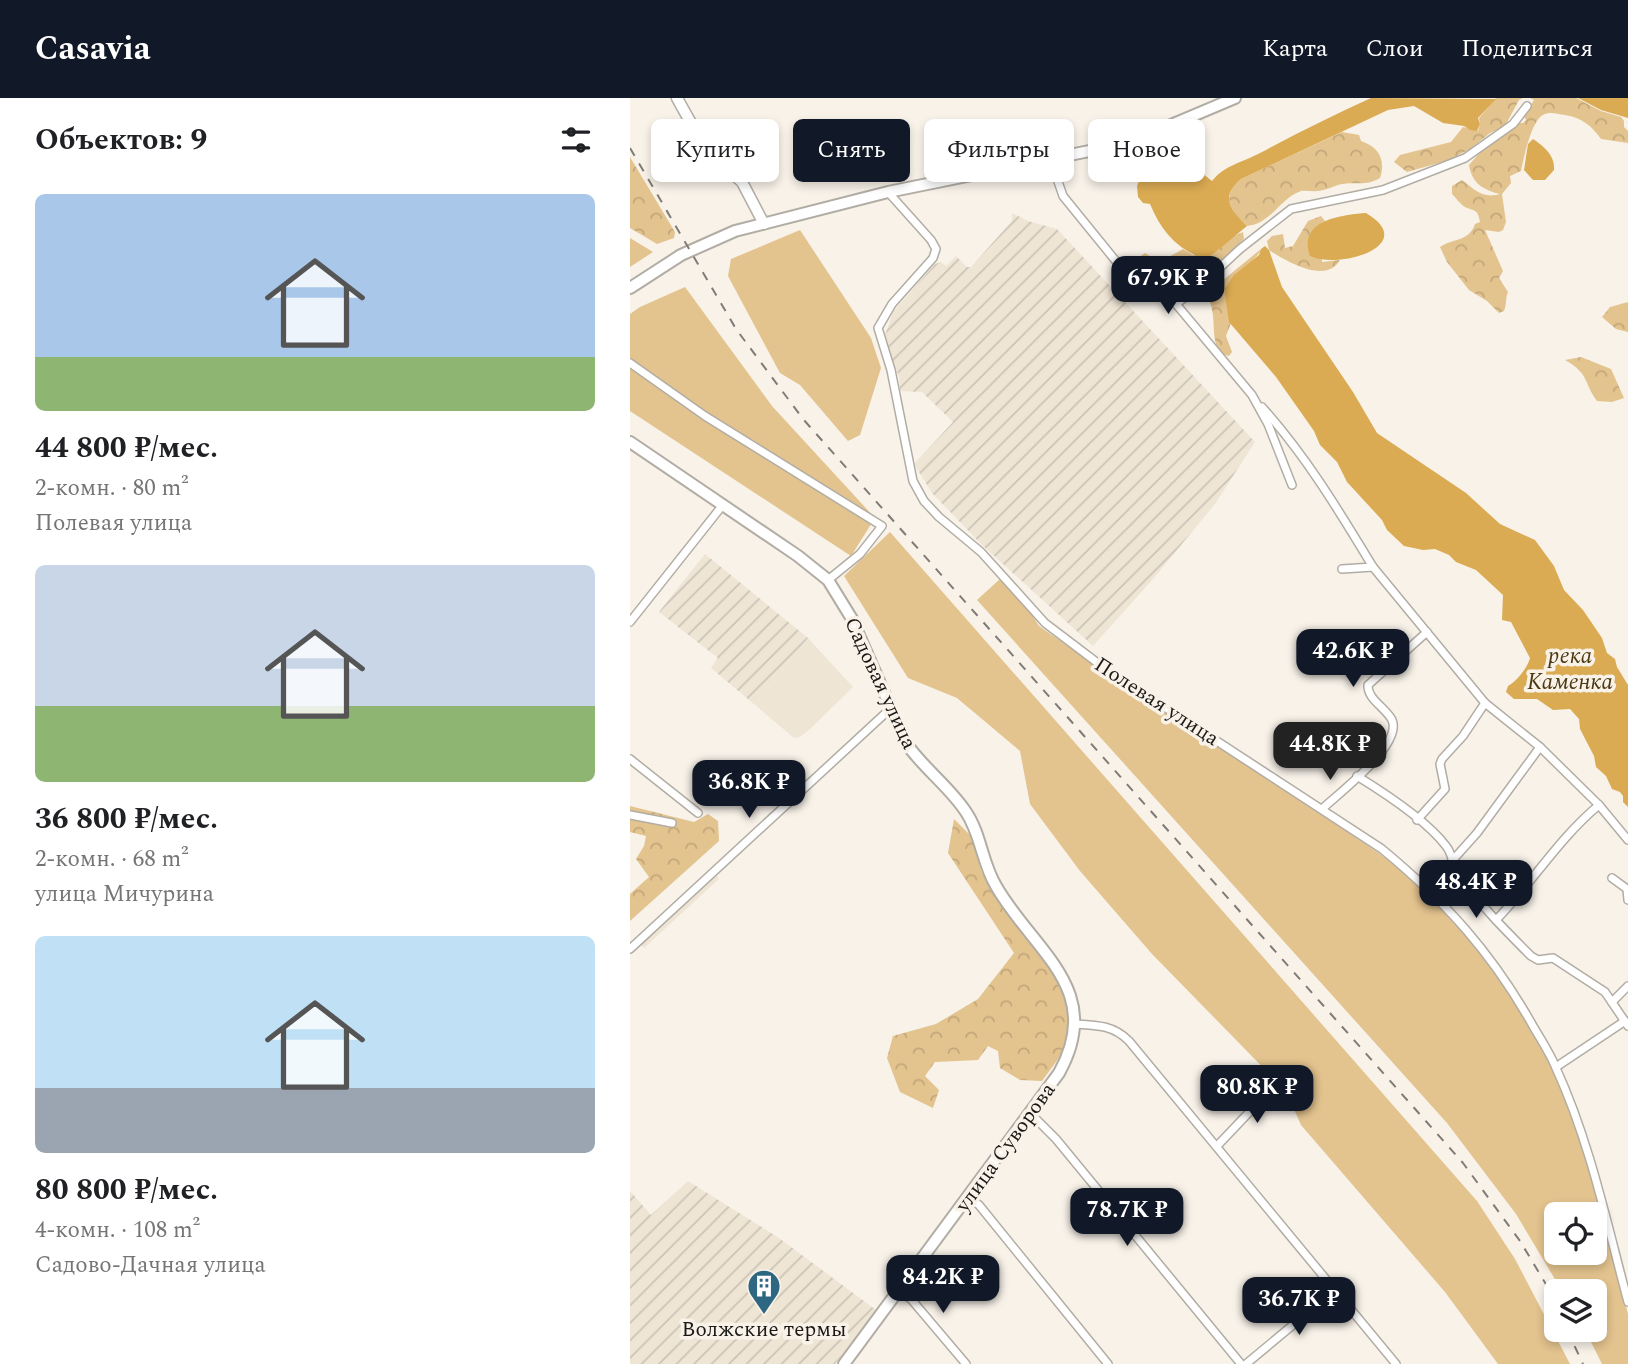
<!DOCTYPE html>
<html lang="ru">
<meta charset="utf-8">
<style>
:root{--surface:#fff;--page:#f2f2f2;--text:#202124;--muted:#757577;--accent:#111827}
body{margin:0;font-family:Spectral,serif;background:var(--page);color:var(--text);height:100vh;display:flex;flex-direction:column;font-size:26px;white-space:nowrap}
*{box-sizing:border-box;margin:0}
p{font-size:23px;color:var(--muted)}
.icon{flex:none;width:38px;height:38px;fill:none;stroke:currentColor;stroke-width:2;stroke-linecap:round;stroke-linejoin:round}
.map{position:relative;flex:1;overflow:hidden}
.side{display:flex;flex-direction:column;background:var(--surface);width:630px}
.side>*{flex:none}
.banner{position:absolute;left:21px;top:21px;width:665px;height:63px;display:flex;gap:14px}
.tools{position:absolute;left:914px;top:1104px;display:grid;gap:14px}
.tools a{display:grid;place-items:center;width:63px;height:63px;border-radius:10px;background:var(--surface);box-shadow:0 4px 10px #0003;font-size:35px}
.price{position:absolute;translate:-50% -60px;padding:0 16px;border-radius:14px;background:var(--accent);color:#fff;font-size:23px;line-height:46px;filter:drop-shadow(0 2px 4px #0008)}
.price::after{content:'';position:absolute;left:50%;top:42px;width:21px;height:16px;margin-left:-10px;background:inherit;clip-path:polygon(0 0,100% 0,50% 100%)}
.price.active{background:#222;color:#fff}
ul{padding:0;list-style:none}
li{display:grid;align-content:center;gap:14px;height:371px;padding:0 35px}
li span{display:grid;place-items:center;height:217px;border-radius:10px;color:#555}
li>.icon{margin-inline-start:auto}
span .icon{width:126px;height:126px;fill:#fffc;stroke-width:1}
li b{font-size:30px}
h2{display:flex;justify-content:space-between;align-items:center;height:84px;padding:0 35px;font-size:30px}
.tag{padding:0 24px;border-radius:10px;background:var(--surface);box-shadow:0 4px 10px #0003;font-size:24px;line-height:63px}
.tag.active{background:var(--accent);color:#fff}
header{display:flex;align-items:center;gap:42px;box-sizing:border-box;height:98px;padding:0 35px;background:var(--accent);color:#fff}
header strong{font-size:33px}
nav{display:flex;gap:38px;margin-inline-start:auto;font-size:24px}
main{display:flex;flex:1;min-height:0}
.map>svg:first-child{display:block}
.built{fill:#efe5d5}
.industrial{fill:url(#industrial-furrows)}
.green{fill:#e3c38e;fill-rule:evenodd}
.forest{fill:url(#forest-crowns)}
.water{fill:#dbab53}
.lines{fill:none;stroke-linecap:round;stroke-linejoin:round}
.street-casing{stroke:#b2ada4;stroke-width:10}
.secondary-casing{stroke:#b2ada4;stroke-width:13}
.primary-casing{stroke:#b2ada4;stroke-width:14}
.street{stroke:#fff;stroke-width:7}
.secondary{stroke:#fff;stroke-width:10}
.primary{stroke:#fff;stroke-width:10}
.rail{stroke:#7f7b76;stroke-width:2;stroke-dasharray:9 9;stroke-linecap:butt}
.labels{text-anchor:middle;stroke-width:7;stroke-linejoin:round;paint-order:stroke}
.street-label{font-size:21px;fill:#1b1916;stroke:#f8f2e9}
.poi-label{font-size:21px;fill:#1b1916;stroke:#f8f2e9}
.water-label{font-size:23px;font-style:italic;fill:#4c3813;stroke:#f8f2e9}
</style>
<header>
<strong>Casavia</strong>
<nav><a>Карта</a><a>Слои</a><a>Поделиться</a></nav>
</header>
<main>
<section class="side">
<h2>Объектов: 9<svg class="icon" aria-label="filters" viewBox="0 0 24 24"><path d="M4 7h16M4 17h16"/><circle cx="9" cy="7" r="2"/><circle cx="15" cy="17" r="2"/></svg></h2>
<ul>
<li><span style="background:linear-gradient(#a9c7e8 75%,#8fb573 0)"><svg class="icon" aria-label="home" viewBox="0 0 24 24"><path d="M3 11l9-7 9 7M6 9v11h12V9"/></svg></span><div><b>44 800 ₽/мес.</b><p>2-комн. · 80 m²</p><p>Полевая улица</p></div></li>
<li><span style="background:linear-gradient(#c9d6e8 65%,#8fb573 0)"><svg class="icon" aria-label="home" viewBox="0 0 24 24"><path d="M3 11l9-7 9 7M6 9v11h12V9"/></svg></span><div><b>36 800 ₽/мес.</b><p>2-комн. · 68 m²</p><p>улица Мичурина</p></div></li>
<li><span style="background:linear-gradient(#bfe0f5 70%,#9aa5b1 0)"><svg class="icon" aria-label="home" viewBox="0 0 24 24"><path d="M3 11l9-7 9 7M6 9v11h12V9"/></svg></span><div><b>80 800 ₽/мес.</b><p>4-комн. · 108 m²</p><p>Садово-Дачная улица</p></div></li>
</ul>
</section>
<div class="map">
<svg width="998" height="1266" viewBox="0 0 998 1266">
<defs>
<pattern id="industrial-furrows" width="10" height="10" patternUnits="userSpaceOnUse" patternTransform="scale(1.75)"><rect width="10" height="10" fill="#efe5d5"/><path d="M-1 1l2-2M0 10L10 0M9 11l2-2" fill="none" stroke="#ccc4b6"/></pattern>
<pattern id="forest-crowns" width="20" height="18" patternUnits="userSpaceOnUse" patternTransform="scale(1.75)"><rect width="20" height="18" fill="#e3c38e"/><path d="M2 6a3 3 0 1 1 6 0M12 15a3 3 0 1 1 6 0" fill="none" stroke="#c2a77a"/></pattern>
</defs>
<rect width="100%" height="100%" fill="#f8f2e9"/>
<!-- built -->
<path class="built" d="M178 540 223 589 179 632 170 639 164 640 125 607Z"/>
<!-- industrial -->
<g class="industrial">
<path d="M382 115 398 123 427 131 625 344 585 406 523 481 463 548 350 445 302 395 284 366 323 324 292 294 270 293 269 278 256 250 258 245 254 240 263 214 305 166 311 164 316 168 326 158 337 169H341L382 123Z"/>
<path d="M75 456 178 540 125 607 81 570 88 560 29 514Z"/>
<path d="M86 777 89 781 14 850 10 846Z"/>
<path d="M58 1083 149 1140 246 1212 205 1266H0V1093L21 1117Z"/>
</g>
<!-- green -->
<g class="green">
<path d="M170 132 241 240 251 270 230 337 218 343 170 287 150 275 98 178 101 161Z"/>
<path d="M0 140 23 154 0 169Z"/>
<path d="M55 189 142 308 245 420 221 458 0 313V216L10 209Z"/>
<path d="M260 434 847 1103 885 1161 940 1266H868L815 1194 671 1027 656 993 522 856 450 773 400 706 390 653 327 600 278 580 214 478Z"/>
<path d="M371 480 394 504 409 528 517 603 689 714 760 763 833 829 878 890 921 965 954 1048 998 1216V1266H972L955 1232H964V1194L932 1193 886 1116 817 1025 347 502ZM926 1116H964V1155H926Z"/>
</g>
<!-- forest -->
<g class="forest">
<path d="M866 0H893L889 2 875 28 860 35 840 51 819 62 777 74 764 64 770 57 821 44 833 29 848 33 850 26 849 20Z"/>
<path d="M900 0H946L971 13 991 19 994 23V29L998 33V45L971 41C961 27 952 20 935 17 927 16 920 13 913 17 901 23 894 60 891 73L880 78 881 85 872 96 876 124 873 132 869 134 855 132 873 173 869 180 878 194C875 201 877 206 874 213L869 215 857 203 839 192 817 164 810 149C823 140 839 144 845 126L850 124C848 111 844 113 835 109 830 106 826 100 822 96V88L832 82C845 92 853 101 870 96 854 92 842 86 839 67L854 50 890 25H893L896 22 894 18 904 2Z"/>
<path d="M712 34 729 37 731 43C749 49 756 62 750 80 737 88 727 84 713 86 704 87 696 93 687 93 682 94 676 92 671 93 649 101 641 126 617 128 600 113 590 99 611 81Z"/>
<path d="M0 59 45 134 44 140 27 146 0 130Z"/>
<path d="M691 118 695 123 691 125 692 164 710 162C696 187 656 163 639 152L637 143 642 138 653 136 655 150 663 148 678 123Z"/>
<path d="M613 134 614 141C587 167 566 204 524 180 516 176 510 168 509 159L515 155 530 164 553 151 563 157H582L602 139Z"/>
<path d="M631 151C629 160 602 179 594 191L601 225 596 238 602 254 599 258 591 256C579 240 588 219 578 200L581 189 587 187Z"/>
<path d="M998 204V234L986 231 972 219 980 209Z"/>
<path d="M951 259 981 271 994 300 982 304 967 303C953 284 960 276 935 262Z"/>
<path d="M0 708 64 724 78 716 88 723 89 743 0 823V796L19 779 6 761 14 748 16 738 0 734Z"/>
<path d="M324 721 341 738 352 775 430 881 441 918 434 953 412 983 390 982 370 970 368 953 358 948 348 962 305 964 295 978 309 992 303 1010 270 994 257 960 263 938 306 926 348 901 384 855 318 755Z"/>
</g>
<!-- water -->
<g class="water">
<path d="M741 0 866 1 848 20 850 26 847 33 840 32 834 28 813 25 784 8 758 12 611 81C589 100 601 112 617 128L582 157 574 161C547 151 531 133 520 106L513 105 508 99 507 88 512 76H520L526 70H531L538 60 547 56 556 62 555 69 560 75 567 71 582 83C595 67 611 65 628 56 666 36 703 17 741 0Z"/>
<path d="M948 0H998V20L971 12Z"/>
<path d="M903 41C915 49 925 58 924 72L915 82H903L894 72 898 46Z"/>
<path d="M736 115C790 147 710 172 680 158 667 122 711 117 736 115Z"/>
<path d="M635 148 639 152 652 189 723 294 747 335 836 395 870 426 905 442 924 468 934 492 953 512 972 540 977 555 985 561 987 569 998 587V709L993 704V698L990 694 982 691 976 678 966 669 964 658 950 631 949 621 940 611 923 612 907 601H884L876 594 878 588C887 583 898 569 900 560L881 524 872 522 873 497 846 472 826 464 819 457 805 451 793 452 774 448 757 432 752 422 717 384 707 364 690 347 684 333 646 279 599 224 594 191 604 177 629 157 631 151Z"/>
</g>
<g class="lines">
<defs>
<g id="street">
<path d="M420 60 433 98 485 162 546 206 622 297 638 326 662 387"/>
<path d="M258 94 301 142 306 151 303 160 262 206 248 230 261 272 283 383 294 403 309 419 351 454 415 525 469 566 752 751C816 804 862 855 903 928 911 942 920 955 926 970 960 1044 977 1126 998 1204"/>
<path d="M546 206 569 189 610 151 661 111 753 92 835 60 883 26 897 8"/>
<path d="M0 265 75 318 252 428 230 456 198 482"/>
<path d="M632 309C676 358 709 413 743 469"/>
<path d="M712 471 743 469 855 605 910 649 969 707 998 742"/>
<path d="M0 524 92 408"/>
<path d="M0 661 68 715"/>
<path d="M727 678C753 694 798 724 816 748 823 756 822 768 829 777 850 807 875 832 901 858L908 862 923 860 975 894 998 928"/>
<path d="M692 711C708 696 773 647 762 622 756 610 737 601 738 587L797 534"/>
<path d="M0 717 42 725"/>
<path d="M787 722 815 691 810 666 812 661 833 638 855 605"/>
<path d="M821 764 847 735 910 649"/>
<path d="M982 780 997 791 998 802"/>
<path d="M866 822C902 785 929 740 969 707"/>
<path d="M0 851 260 611"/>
<path d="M982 904 998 888"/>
<path d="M445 926C466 927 483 927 499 943L766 1266"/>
<path d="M926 969 995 923"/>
<path d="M401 1016 426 1041 611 1266"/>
<path d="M587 1048 646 986"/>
<path d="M339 1099 349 1107 478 1266"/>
<path d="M269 1193 281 1201 336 1266"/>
<path d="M616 1266 705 1192"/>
</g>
<path id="secondary" d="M47 0 76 52 112 84 134 126"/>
<g id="primary">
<path d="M0 190 51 157 105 133 258 94 484 48 515 38 605 0"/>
<path d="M0 344 168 458 198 482 222 521 276 645C293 670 319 688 336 714 351 736 352 765 366 788 403 853 476 891 429 975L214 1266"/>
</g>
</defs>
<!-- street casing -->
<use href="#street" class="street-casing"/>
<!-- secondary casing -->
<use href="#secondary" class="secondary-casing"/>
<!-- primary casing -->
<use href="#primary" class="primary-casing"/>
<!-- street -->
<use href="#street" class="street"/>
<!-- secondary -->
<use href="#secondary" class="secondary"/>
<!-- primary -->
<use href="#primary" class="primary"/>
<!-- rail -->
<g class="rail">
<path d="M0 50 106 231 173 321 833 1065 890 1143 926 1203"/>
<path d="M937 1232 953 1266"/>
</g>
</g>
<!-- icons -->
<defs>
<symbol id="building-pin" viewBox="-11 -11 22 30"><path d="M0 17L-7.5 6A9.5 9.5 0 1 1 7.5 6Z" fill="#2e6781" stroke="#f8f2e9"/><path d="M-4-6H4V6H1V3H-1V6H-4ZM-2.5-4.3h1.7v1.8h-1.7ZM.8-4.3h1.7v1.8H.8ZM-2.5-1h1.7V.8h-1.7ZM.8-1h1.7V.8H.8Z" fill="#fff"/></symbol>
</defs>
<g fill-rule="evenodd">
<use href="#building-pin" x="115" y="1169" width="38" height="52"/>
</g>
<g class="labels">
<!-- street labels -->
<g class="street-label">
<text transform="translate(251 585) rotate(65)" y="7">Садовая улица</text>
<text transform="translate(527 603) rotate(33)" y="7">Полевая улица</text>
<text transform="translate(375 1049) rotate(-54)" y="7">улица Суворова</text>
</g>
<!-- poi labels -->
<g class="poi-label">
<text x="134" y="1238">Волжские термы</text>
</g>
<!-- water labels -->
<g class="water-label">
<text x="940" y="565">река<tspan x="940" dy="26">Каменка</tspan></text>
</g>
</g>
</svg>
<div class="tools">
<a><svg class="icon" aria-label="locate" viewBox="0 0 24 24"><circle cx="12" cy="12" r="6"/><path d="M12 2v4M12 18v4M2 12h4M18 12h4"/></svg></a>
<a><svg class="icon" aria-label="layers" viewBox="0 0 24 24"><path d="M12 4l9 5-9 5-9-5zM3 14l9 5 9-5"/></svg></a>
</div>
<b class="price" style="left:538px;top:218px">67.9K ₽</b>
<b class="price" style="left:723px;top:591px">42.6K ₽</b>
<b class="price active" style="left:700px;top:684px">44.8K ₽</b>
<b class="price" style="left:119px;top:722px">36.8K ₽</b>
<b class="price" style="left:846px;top:822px">48.4K ₽</b>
<b class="price" style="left:627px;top:1027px">80.8K ₽</b>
<b class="price" style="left:497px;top:1150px">78.7K ₽</b>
<b class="price" style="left:313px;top:1217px">84.2K ₽</b>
<b class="price" style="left:669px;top:1239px">36.7K ₽</b>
<div class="banner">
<a class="tag">Купить</a>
<a class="tag active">Снять</a>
<a class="tag">Фильтры</a>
<a class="tag">Новое</a>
</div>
</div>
</main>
